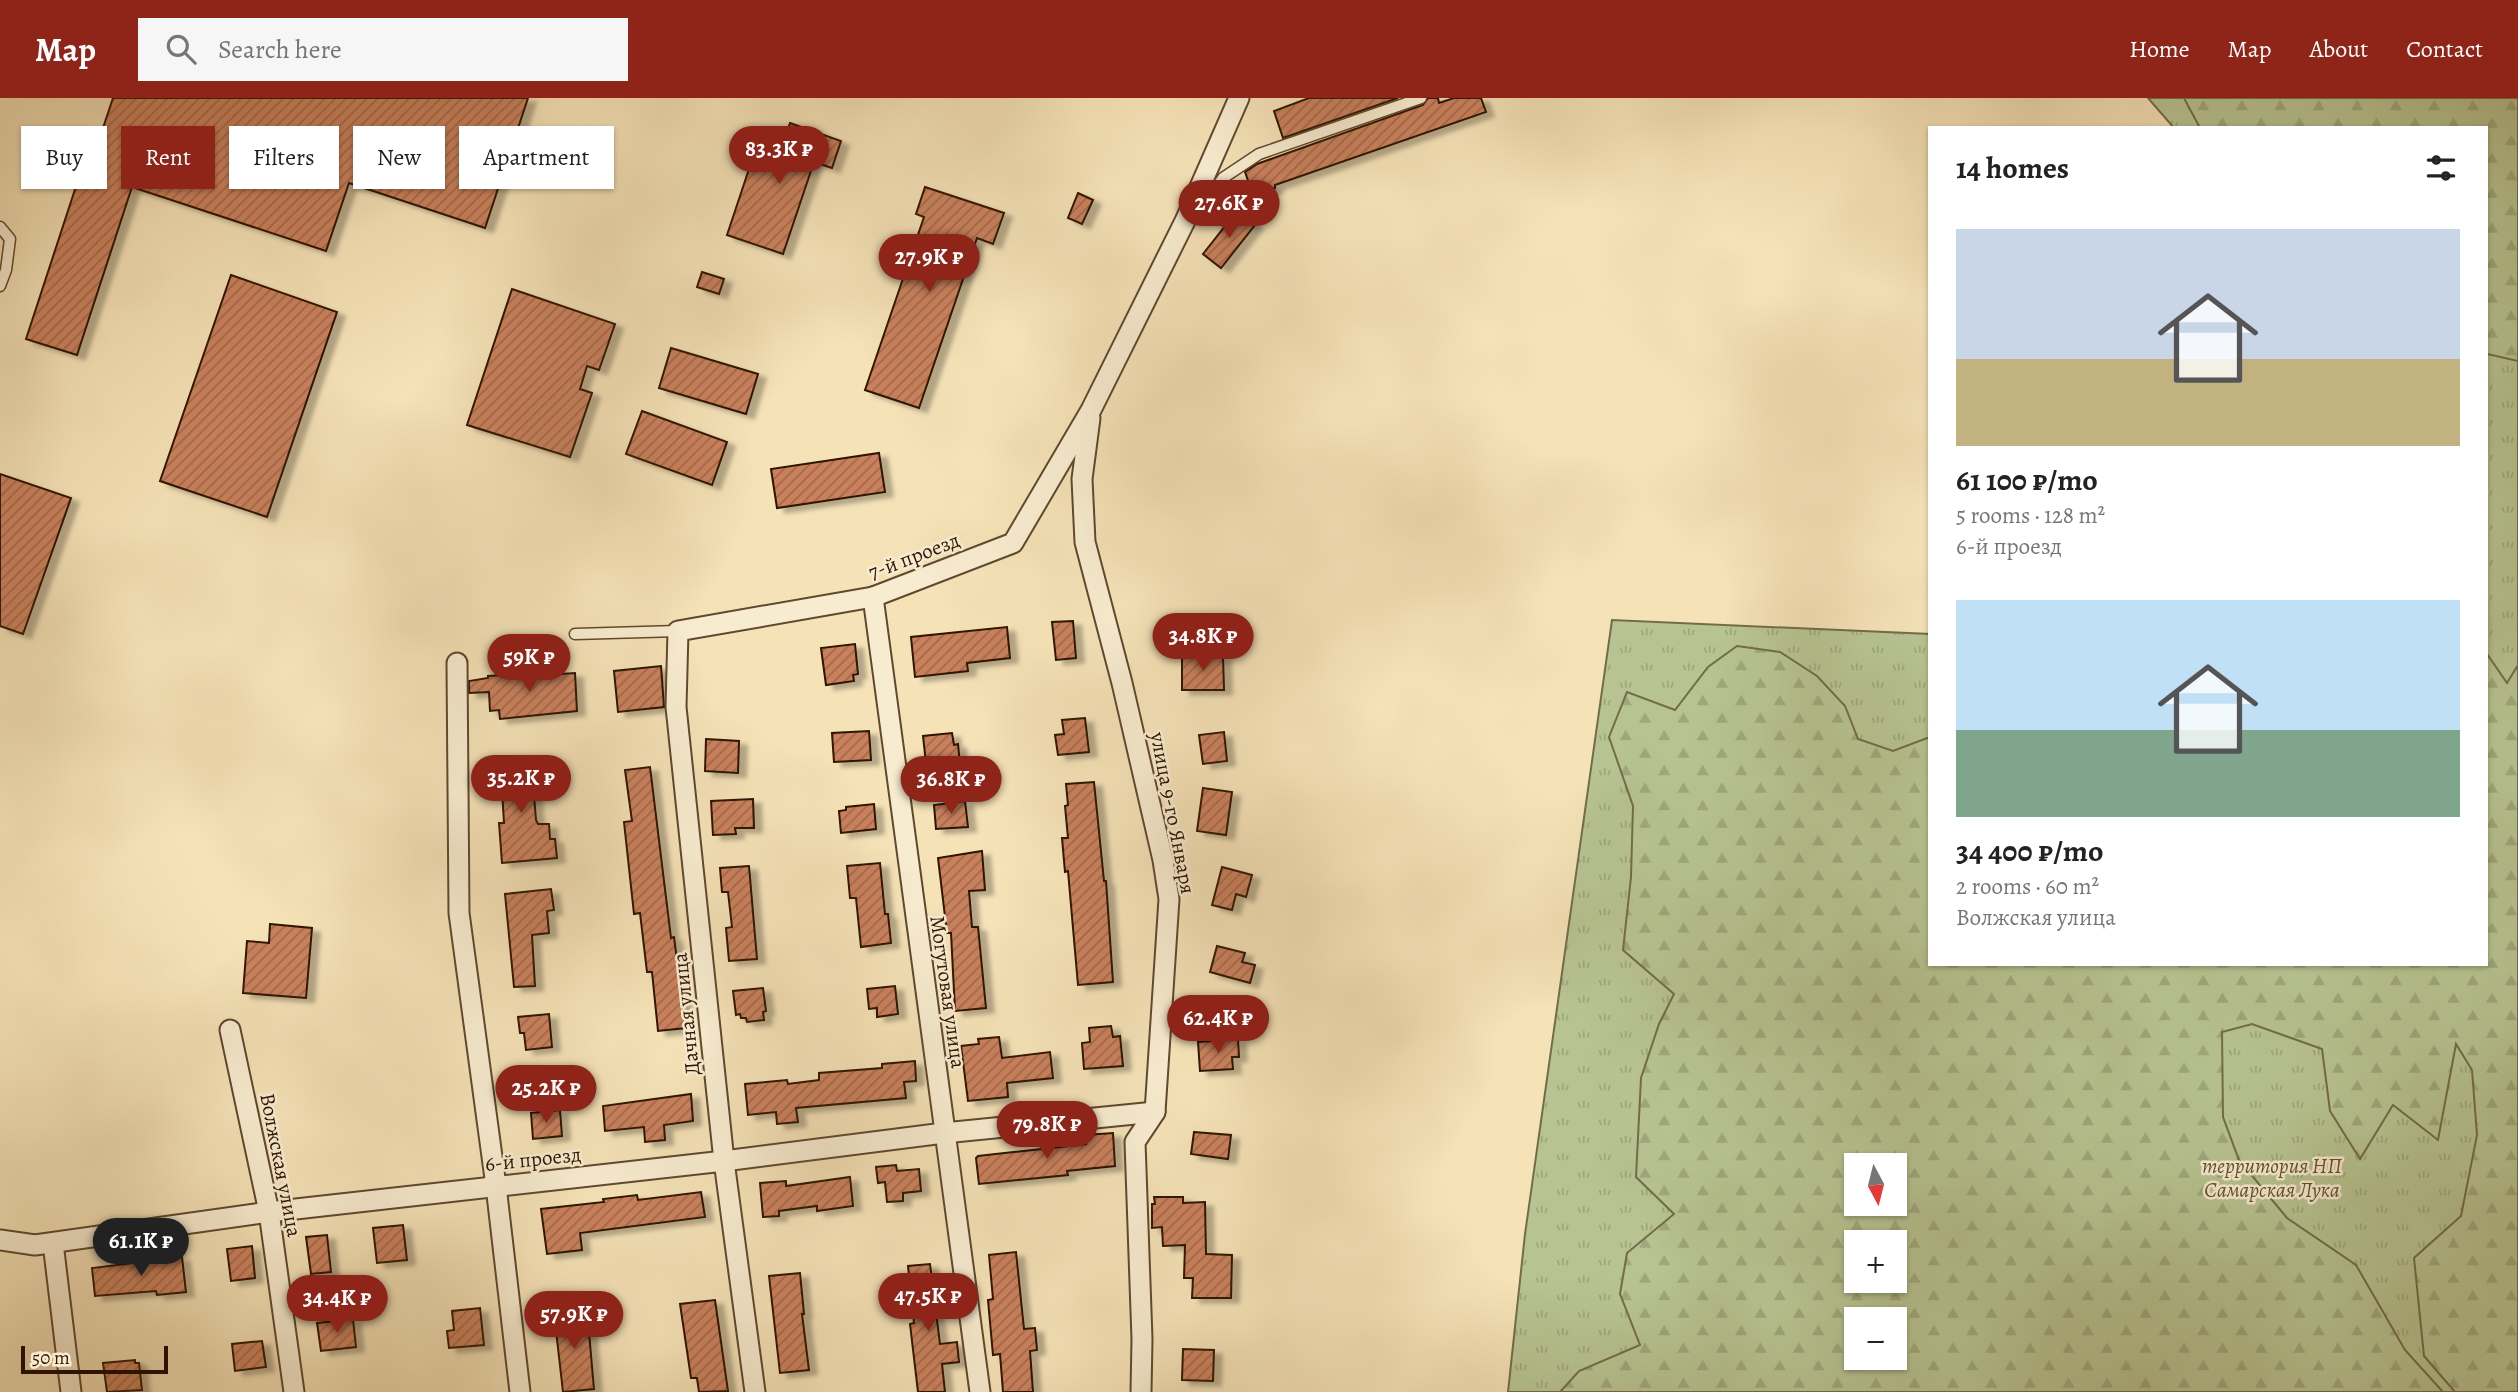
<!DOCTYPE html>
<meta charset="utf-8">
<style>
:root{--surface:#fff;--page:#f6f6f6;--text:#222;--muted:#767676;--accent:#8f2418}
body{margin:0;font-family:Alegreya,serif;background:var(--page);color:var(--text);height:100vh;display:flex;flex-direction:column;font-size:26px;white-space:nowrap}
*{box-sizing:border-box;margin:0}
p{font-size:23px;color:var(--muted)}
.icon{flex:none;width:38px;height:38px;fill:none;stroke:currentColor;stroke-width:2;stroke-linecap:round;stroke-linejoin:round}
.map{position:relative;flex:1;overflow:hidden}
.sheet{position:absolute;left:1928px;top:28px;width:560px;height:840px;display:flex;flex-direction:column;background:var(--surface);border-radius:0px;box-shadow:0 2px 5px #0004}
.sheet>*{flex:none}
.top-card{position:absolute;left:21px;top:28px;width:665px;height:63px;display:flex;gap:14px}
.needle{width:46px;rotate:173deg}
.controls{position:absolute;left:1844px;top:1055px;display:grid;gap:14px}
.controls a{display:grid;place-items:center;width:63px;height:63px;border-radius:0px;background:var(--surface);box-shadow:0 2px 5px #0004;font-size:35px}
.scale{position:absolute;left:21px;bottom:18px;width:147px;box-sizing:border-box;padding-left:7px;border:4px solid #2f1401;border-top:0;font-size:19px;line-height:24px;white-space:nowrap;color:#2f1401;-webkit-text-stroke:5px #f8ecd0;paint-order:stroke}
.price{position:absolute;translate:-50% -60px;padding:0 16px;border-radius:24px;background:var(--accent);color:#fff;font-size:23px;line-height:46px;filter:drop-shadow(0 2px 4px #0008)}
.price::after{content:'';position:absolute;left:50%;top:42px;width:21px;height:16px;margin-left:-10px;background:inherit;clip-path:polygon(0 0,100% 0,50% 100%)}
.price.on{background:#222;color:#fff}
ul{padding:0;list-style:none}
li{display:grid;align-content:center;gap:14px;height:371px;padding:0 28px}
li span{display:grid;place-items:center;height:217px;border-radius:0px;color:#555}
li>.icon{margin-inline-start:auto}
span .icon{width:126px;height:126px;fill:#fffc;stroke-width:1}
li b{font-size:30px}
h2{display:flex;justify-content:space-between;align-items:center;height:84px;padding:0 28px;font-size:30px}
.chip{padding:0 24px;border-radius:0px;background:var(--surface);box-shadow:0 2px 5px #0004;font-size:24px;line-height:63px}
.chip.on{background:var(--accent);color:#fff}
header{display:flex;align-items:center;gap:42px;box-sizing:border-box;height:98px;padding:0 35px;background:var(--accent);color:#fff}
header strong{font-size:33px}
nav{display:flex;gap:38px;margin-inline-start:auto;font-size:24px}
.search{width:490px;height:63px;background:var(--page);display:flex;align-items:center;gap:18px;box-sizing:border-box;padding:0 24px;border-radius:0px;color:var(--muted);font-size:26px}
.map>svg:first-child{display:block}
.grass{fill:url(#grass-tufts);stroke:#736c4a;stroke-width:2;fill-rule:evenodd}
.forest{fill:url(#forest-firs);stroke:#736c4a;stroke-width:2;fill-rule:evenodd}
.building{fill:url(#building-hatch);stroke:#2f1401;stroke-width:2;filter:url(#shadow)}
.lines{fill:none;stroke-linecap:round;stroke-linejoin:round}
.lane-casing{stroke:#60482e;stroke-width:13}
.street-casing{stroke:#60482e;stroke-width:23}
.lane{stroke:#f8ecd0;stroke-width:10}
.street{stroke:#f8ecd0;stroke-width:19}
.labels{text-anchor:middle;stroke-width:5;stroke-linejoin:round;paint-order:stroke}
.street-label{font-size:21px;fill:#2f1401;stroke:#f8ecd0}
.park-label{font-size:21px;font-style:italic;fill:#5f5234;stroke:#f8ecd0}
</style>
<header>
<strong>Map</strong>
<div class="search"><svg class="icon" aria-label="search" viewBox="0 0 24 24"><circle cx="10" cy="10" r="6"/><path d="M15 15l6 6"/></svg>Search here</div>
<nav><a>Home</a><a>Map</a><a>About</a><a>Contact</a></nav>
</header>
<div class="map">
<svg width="2518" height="1294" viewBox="0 0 2518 1294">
<defs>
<pattern id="grass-tufts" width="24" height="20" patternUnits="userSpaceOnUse" patternTransform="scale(1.75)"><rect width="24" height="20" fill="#b7c492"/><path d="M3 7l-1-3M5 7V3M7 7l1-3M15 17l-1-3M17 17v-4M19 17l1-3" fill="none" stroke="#9ea87c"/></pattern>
<pattern id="forest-firs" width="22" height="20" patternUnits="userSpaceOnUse" patternTransform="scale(1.75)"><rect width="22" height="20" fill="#b7c492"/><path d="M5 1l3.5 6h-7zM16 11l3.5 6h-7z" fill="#9ea87c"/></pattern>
<pattern id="building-hatch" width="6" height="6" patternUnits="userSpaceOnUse" patternTransform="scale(1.75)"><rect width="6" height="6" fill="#c9815d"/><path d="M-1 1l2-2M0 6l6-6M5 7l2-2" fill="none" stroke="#a4684a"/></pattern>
<filter id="shadow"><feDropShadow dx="8" dy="4.5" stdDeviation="2" flood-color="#0004"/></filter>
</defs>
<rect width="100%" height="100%" fill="#f5e2b7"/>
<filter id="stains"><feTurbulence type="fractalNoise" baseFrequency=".00286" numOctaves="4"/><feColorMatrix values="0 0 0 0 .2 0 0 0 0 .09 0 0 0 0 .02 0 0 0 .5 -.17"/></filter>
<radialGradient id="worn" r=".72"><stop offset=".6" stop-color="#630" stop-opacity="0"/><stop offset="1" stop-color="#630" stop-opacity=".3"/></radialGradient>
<!-- grass -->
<path class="grass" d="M2148 0H2518V1294H1508L1525 1136 1612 522 1930 536V866H2487V30H2174ZM1857 1068H1895V1106H1857ZM1857 1144H1895V1183H1857ZM1857 1222H1895V1260H1857Z"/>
<!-- forest -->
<g class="forest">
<path d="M2184 0H2518V263L2487 256V30H2200Z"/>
<path d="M1737 548 1780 554 1817 578 1845 608 1858 641 1893 653 1930 639V866H2487V556L2507 585 2518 567V1294H2455L2424 1258 2414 1160 2461 1118 2477 1037 2472 972 2456 946 2438 1042 2393 1007 2360 1061 2330 1013 2322 951 2252 926 2222 934 2223 1019 2239 1062 2287 1120 2356 1167 2405 1252 2443 1294H1560L1579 1273 1640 1247 1620 1196 1627 1155 1674 1116 1636 1079 1641 980 1659 926 1674 896 1623 852 1631 779 1633 708 1609 639 1627 594 1675 612 1708 569ZM1857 1068H1895V1106H1857ZM1857 1144H1895V1183H1857ZM1857 1222H1895V1260H1857Z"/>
</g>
<!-- building -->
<g class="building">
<path d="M113 0H528L485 130 349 85 326 153 132 89 77 257 26 241 83 67 90 69Z"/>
<path d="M1309 0H1398L1283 40 1274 13Z"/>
<path d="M1428 0H1438L1439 5 1454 0H1481L1486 14 1275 87V90L1253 97 1245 74 1257 66 1423 7Z"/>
<path d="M790 25 841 43 832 70 814 64 783 156 727 137 761 35 784 42Z"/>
<path d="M925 89 1004 115 993 146 977 140 919 310 865 292 924 119 916 116Z"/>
<path d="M1078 95 1093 102 1082 126 1068 120Z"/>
<path d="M1237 113 1255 127 1221 170 1203 156Z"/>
<path d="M702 174 724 181 719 196 697 189Z"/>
<path d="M231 177 337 214 267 419 160 383Z"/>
<path d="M512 191 615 226 599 272 587 268 580 291 592 295 570 359 467 327Z"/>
<path d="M671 250 758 276 746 316 659 290Z"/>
<path d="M642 313 727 344 712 387 626 356Z"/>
<path d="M879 355 885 394 777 410 771 371Z"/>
<path d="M0 376 71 400 23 536 0 528Z"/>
<path d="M1073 523 1076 560 1056 562 1052 524Z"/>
<path d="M1007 529 1010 560 967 565 968 573 915 579 911 539Z"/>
<path d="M855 546 858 576 853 577 854 583 826 587 821 550Z"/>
<path d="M1223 558 1224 592H1182V559Z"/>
<path d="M661 568 664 609 618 614 614 573Z"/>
<path d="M530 575V578L575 575 577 613 500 621 499 612 490 613 489 594 469 595V583L488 580V578Z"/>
<path d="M1085 620 1089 654 1058 657 1055 637 1064 636 1062 622Z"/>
<path d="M869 633 871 662 834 664 832 635Z"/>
<path d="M1224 634 1227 663 1203 666 1199 637Z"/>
<path d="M952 635 954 647 958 646 960 667 940 669V664L926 665 923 638Z"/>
<path d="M706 641 739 643 738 675 705 673Z"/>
<path d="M531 660 536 722 538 726H549L550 741H555L557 760 502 765 499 725H504L502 693H495L493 672 504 671 503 662Z"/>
<path d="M650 669 671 840 674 839 686 930 658 933 652 874H647L640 815 634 816 624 724 632 723 625 672Z"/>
<path d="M1094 684 1104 783H1106L1113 884 1078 887 1068 773 1065 774 1062 740H1068L1065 708 1068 707 1066 686Z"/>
<path d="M1203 690 1232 694 1226 737 1197 733Z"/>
<path d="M753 701 754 730H735L736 736 713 737 711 703Z"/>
<path d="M965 703 968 729 936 731 934 707Z"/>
<path d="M874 706 876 731 841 735 839 713 846 712V709Z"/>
<path d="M982 753 985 792 969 793 972 829H978L986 910 955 913 951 835H947L938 760Z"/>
<path d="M880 765 885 816H888L891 845 861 849 856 800H850L847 768Z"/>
<path d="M749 768 757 861 729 863 726 830 732 829 728 794H722L720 770Z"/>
<path d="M1222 769 1252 777 1246 799 1236 796 1232 812 1212 807Z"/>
<path d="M551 791 554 812 547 813 549 835 532 837 535 888 514 889 505 796Z"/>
<path d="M270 826 312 830 306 900 243 895 247 843 269 845Z"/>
<path d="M1217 848 1245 855 1242 864 1255 867 1250 885 1210 874Z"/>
<path d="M895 888 898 916 877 919V910L869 911 867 891Z"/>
<path d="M763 890 766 913 763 914 764 922 747 924 746 920H741L740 916 736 917 733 893Z"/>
<path d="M549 916 552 949 526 952 524 935H520L518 919Z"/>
<path d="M1111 928 1113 939 1120 938 1123 968 1084 971 1082 945 1090 944 1089 930Z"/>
<path d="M999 939 1002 960 1050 954 1053 980 1007 985 1008 999 968 1003 961 948 979 946 978 941Z"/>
<path d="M1238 941 1239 959H1232L1233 971 1200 973 1198 944Z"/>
<path d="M915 963 916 983 904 984 906 1000 796 1010 798 1024 777 1026 776 1014 748 1017 745 986 787 982 788 986 819 982V975L882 970V966Z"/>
<path d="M691 996 693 1023 664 1027 665 1042 645 1044 644 1029 605 1033 603 1008Z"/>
<path d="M560 1012 562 1038 533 1041 531 1015Z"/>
<path d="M1194 1034 1231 1037 1228 1061 1191 1056Z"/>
<path d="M1113 1035 1115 1068 1067 1073 1068 1077 979 1086 976 1060 978 1058 1086 1046 1085 1037Z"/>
<path d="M896 1067 897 1073 919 1071 921 1093 903 1095V1103L887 1104 885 1084 878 1085 876 1069Z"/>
<path d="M850 1079 853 1108 817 1113V1108L779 1113V1118L763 1119 760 1085 786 1083V1088Z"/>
<path d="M701 1094 705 1119 580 1135 582 1152 547 1156 541 1111 604 1104 603 1101 637 1097 638 1102Z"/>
<path d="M1154 1099H1183V1105L1205 1104 1206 1156 1232 1157 1231 1200H1192L1193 1180H1184L1185 1147 1163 1148 1162 1129 1152 1130V1106H1155Z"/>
<path d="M403 1127 407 1162 377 1165 373 1130Z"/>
<path d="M327 1137 331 1174 311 1176 306 1139Z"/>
<path d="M252 1148 255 1180 231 1183 227 1151Z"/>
<path d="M1016 1154 1024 1231 1035 1230 1037 1252 1030 1253 1033 1294H1003L1000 1256 993 1257 988 1202 993 1201 989 1157Z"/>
<path d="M182 1159 186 1194 157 1197 156 1193 95 1198 92 1170Z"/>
<path d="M930 1166 940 1246 957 1244 959 1264 942 1266 945 1294H918L910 1226 914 1225 908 1168Z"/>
<path d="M800 1175 804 1216H802L809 1272 780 1275 769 1178Z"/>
<path d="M715 1202 728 1293 699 1294 697 1280H691L680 1206Z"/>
<path d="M480 1210 484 1247 449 1250 447 1233 454 1232 452 1213Z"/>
<path d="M587 1212 594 1291 563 1294 554 1215Z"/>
<path d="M353 1221 356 1249 321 1253 317 1225Z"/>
<path d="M262 1243 266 1269 235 1273 232 1246Z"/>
<path d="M1183 1251 1214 1252 1213 1283 1182 1282Z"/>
<path d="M135 1262V1265H139L142 1292 107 1294 103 1265Z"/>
</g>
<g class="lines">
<defs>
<g id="lane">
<path d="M1195 113 1208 101 1223 80 1259 56 1421 0"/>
<path d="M0 129 10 141 6 172 0 188"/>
<path d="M575 536 678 533"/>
</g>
<g id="street">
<path d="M1090 320 1082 381 1085 444 1122 585 1163 762 1169 801 1155 1014 1135 1044 1142 1241 1141 1294"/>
<path d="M873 499 980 1294"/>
<path d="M457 565 459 815 496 1088 520 1294"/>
<path d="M230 932 269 1114 294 1294"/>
<path d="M0 1142 35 1147 269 1114 724 1063 944 1035 1155 1014"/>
<path d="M53 1145 71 1294"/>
<path d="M755 1294 724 1063 676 609 678 533 873 499 1013 445 1091 312 1185 123 1239 0"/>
</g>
</defs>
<!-- lane casing -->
<use href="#lane" class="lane-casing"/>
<!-- street casing -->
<use href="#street" class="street-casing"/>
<!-- lane -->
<use href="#lane" class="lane"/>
<!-- street -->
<use href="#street" class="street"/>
</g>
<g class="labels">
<!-- street labels -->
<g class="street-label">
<text transform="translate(914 458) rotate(-21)" y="7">7-й проезд</text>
<text transform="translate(1173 715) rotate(79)" y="7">улица 9-го Января</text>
<text transform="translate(948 894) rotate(82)" y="7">Могутовая улица</text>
<text transform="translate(686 916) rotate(-96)" y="7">Дачная улица</text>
<text transform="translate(533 1061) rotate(-6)" y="7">6-й проезд</text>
<text transform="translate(281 1067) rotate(79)" y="7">Волжская улица</text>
</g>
<!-- park labels -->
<g class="park-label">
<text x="2272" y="1075">территория НП<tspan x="2272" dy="24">Самарская Лука</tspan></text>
</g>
</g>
<rect width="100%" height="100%" filter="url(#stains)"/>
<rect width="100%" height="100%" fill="url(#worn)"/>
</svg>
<div class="controls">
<a><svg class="needle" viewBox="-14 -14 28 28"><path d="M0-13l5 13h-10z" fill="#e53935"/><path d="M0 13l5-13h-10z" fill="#767676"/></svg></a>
<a>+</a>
<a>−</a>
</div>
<div class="scale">50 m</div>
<b class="price" style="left:779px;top:88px">83.3K ₽</b>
<b class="price" style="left:1229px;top:142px">27.6K ₽</b>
<b class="price" style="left:929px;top:196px">27.9K ₽</b>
<b class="price" style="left:1203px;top:575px">34.8K ₽</b>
<b class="price" style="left:529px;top:596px">59K ₽</b>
<b class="price" style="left:521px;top:717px">35.2K ₽</b>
<b class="price" style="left:951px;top:718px">36.8K ₽</b>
<b class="price" style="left:1218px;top:957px">62.4K ₽</b>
<b class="price" style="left:546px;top:1027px">25.2K ₽</b>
<b class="price" style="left:1047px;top:1063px">79.8K ₽</b>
<b class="price on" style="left:141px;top:1180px">61.1K ₽</b>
<b class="price" style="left:928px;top:1235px">47.5K ₽</b>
<b class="price" style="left:337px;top:1237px">34.4K ₽</b>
<b class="price" style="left:574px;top:1253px">57.9K ₽</b>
<div class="top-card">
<a class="chip">Buy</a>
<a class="chip on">Rent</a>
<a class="chip">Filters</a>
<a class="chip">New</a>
<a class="chip">Apartment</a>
</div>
<section class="sheet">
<h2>14 homes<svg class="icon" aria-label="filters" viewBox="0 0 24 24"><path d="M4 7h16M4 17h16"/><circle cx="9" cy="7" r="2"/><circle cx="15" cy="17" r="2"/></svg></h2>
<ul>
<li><span style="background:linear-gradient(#c9d6e8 60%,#c2b280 0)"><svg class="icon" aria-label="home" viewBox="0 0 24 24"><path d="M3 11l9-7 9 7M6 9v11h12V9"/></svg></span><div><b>61 100 ₽/mo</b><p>5 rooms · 128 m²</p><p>6-й проезд</p></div></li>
<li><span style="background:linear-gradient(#bfe0f5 60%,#7fa58c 0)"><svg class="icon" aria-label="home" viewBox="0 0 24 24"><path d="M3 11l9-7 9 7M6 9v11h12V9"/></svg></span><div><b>34 400 ₽/mo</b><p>2 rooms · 60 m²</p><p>Волжская улица</p></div></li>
</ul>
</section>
</div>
